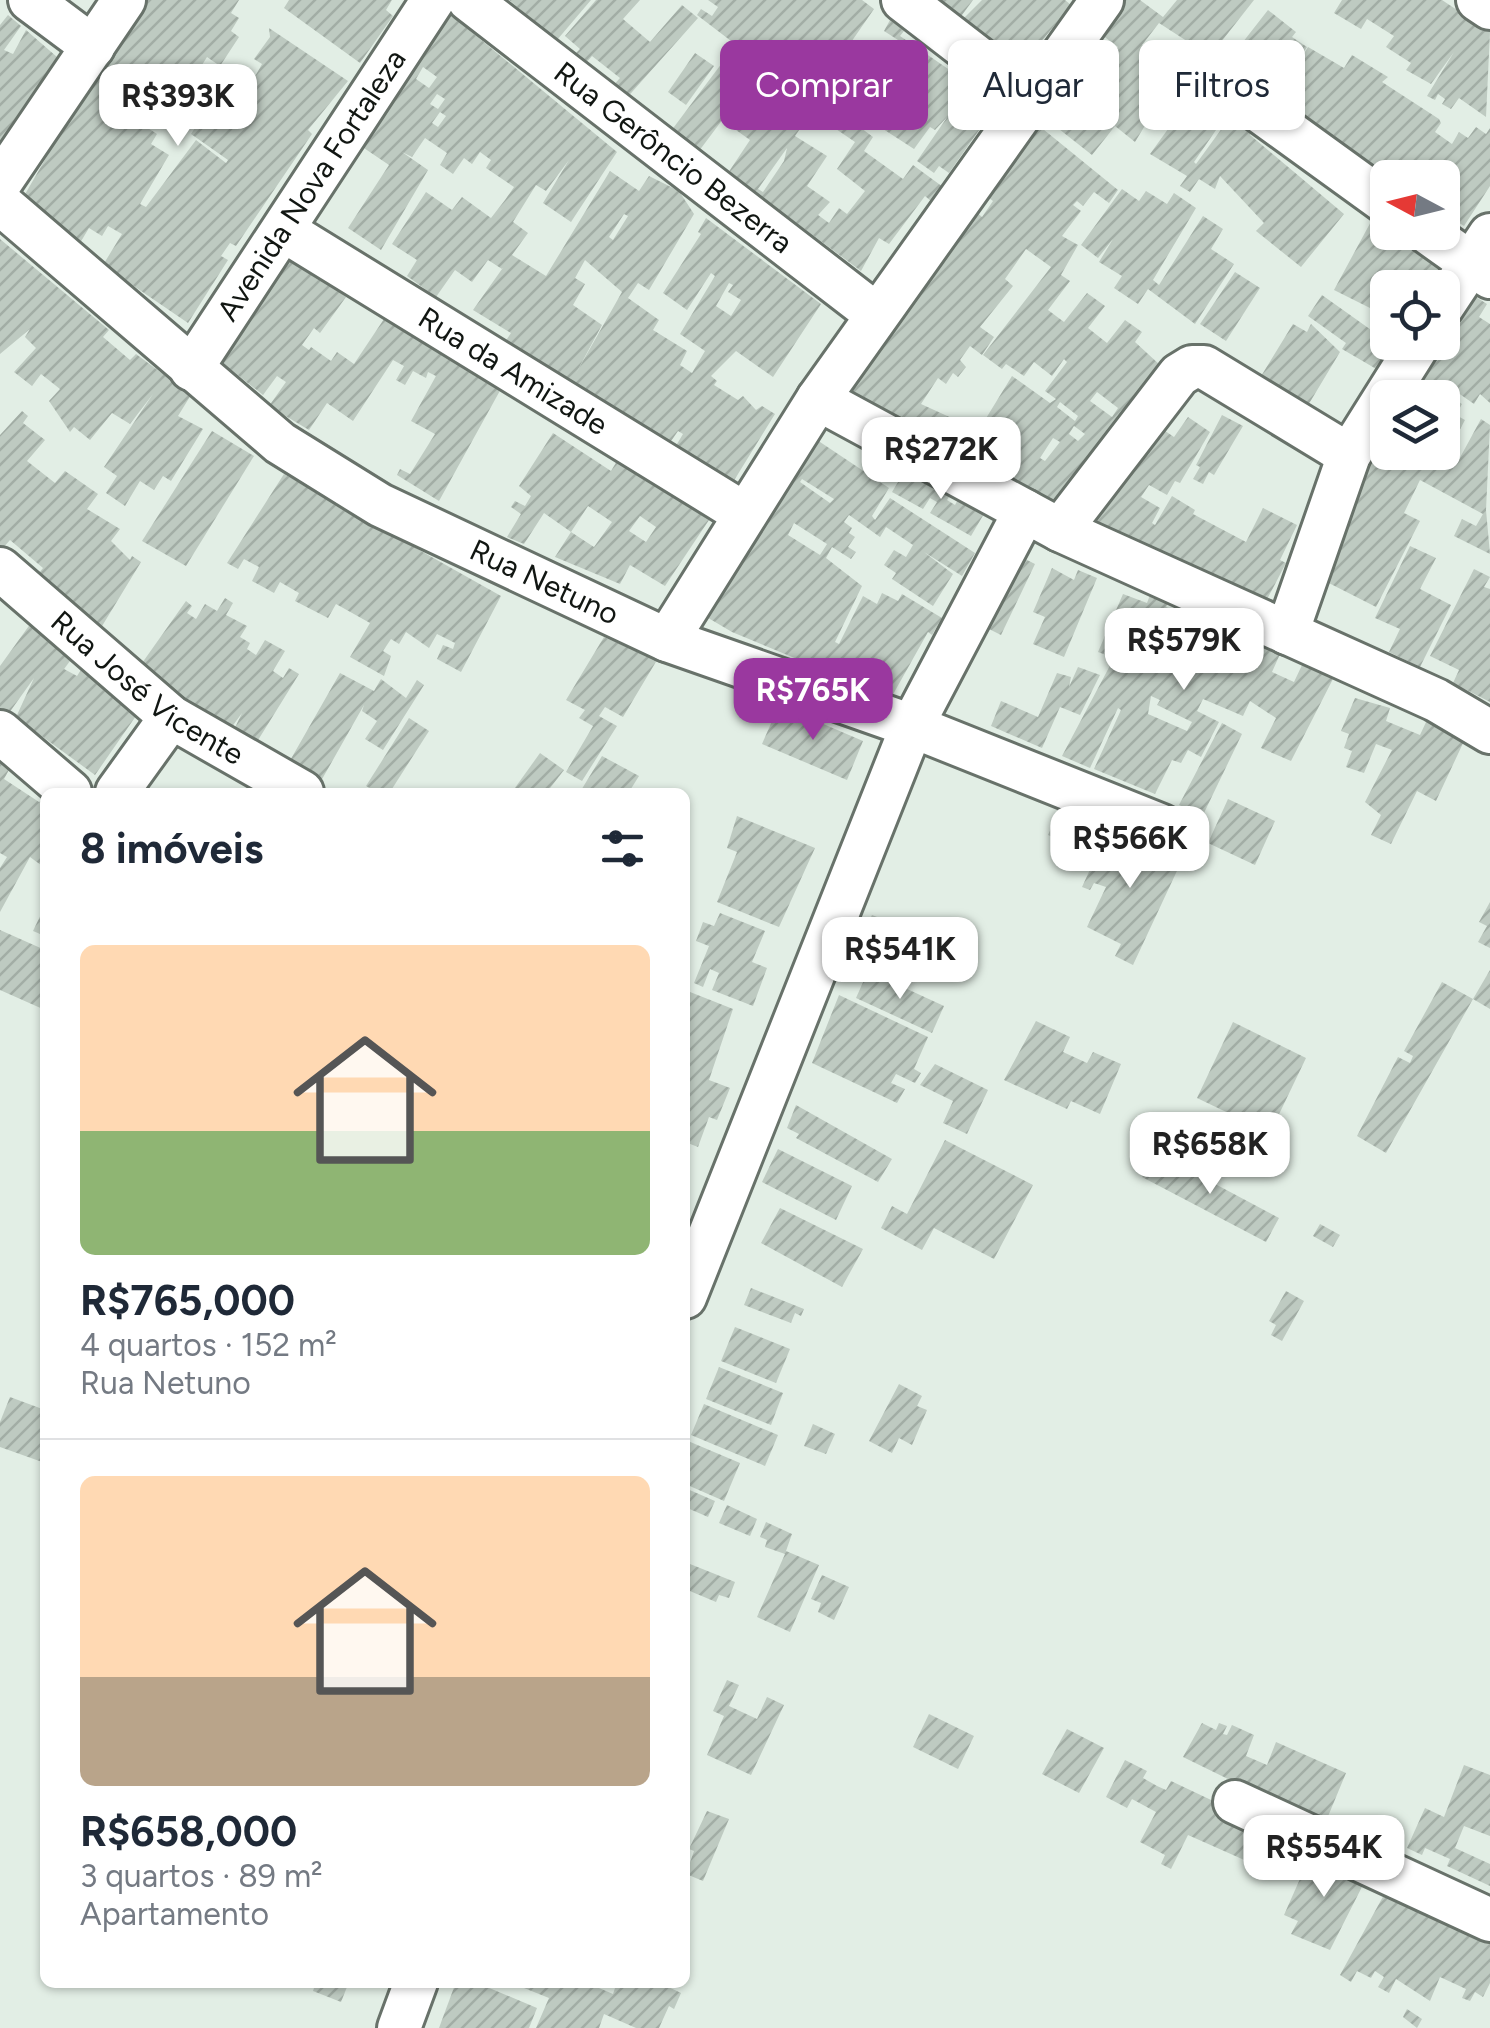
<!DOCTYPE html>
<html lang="pt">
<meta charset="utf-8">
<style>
:root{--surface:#fff;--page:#f6f6f7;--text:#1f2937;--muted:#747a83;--line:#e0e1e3;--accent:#9a389f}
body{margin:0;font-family:Figtree,sans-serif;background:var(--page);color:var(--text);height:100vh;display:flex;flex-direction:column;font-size:38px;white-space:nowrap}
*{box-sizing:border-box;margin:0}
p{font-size:32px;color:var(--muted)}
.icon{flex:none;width:55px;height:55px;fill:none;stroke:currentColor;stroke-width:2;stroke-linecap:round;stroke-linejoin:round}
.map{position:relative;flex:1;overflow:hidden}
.side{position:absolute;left:40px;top:788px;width:650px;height:1200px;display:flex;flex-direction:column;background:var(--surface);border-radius:15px;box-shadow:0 2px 8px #0004}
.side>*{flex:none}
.top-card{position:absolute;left:720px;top:40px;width:620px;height:90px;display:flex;gap:20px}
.needle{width:65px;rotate:277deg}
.buttons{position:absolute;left:1370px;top:160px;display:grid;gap:20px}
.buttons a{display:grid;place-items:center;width:90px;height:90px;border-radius:15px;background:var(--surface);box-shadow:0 2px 8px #0004;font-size:50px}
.price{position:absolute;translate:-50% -85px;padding:0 22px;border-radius:20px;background:#fff;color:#222;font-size:32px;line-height:65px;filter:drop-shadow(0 2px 5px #0008)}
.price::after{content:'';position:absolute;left:50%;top:60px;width:30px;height:22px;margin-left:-15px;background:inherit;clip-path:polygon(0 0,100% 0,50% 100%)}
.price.current{background:var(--accent);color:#fff}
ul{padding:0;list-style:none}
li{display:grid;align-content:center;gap:20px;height:530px;padding:0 40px}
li+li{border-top:2px solid var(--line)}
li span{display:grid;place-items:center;height:310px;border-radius:15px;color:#555}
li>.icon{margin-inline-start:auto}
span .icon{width:180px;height:180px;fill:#fffc;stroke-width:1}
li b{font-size:42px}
h2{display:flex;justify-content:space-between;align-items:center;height:120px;padding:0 40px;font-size:42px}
.tag{padding:0 35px;border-radius:15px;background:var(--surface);box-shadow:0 2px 8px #0004;font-size:35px;line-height:90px}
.tag.current{background:var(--accent);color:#fff}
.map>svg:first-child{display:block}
.building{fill:url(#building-hatch);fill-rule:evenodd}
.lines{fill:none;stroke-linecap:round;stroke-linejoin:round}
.minor-casing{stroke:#68726a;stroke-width:48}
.minor{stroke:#fff;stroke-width:42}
.labels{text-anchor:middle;stroke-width:10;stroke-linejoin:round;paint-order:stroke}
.street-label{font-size:30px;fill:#111612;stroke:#fff}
</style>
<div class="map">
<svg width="1490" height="2028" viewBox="0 0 1490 2028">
<defs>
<pattern id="building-hatch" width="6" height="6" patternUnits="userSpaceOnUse" patternTransform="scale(2.5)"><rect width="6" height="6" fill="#becac1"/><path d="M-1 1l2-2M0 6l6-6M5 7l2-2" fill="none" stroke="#a2ada5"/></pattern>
</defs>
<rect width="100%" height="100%" fill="#e2eee5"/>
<!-- building -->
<g class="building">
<path d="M137 0H239L231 13 239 18 231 31 239 37 220 66 207 57 197 73 202 76 198 83 188 77 183 86 200 98 192 111 176 101 166 119 150 108 140 123 157 134 151 144 169 155 140 204 146 207 196 140 226 163 228 160 191 134 210 104 227 116 240 96 243 98 262 64 254 59 270 37 269 28 348 81 308 130 312 134 236 246 230 243 221 256 228 260 188 323 103 265 122 234 108 226 102 236 89 228 80 243 20 203Z"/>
<path d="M289 0H392L386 10 393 16 360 63 284 8Z"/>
<path d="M509 0H591L557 40Z"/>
<path d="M596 0H640L623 19 650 42 682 5 698 18 624 101 610 89 620 78 592 56 586 63 575 54 580 49 565 36Z"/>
<path d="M708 0H862L874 9 809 103 795 95 809 75 789 61 779 76 770 69 774 62 770 60 781 52 768 43 752 57 697 15 701 9 712 16 718 7Z"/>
<path d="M922 0H973L954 26Z"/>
<path d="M982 0H1065L1071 5 1029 57 1023 51 1012 65 955 27Z"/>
<path d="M1123 0H1140L1163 17 1177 0H1254L1221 42 1226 46 1216 60 1159 23 1142 45 1170 65 1159 79 1184 99 1168 120 1155 109 1135 142 1115 126 1092 155 1045 118 1069 89 1059 81 1082 52 1088 57 1101 42 1114 52 1118 47 1098 32Z"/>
<path d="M1342 0H1442L1490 32 1486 117 1459 98 1451 109 1442 104 1445 99 1438 94 1435 100 1427 96 1454 52 1431 84 1406 70 1411 63 1386 47 1394 36 1367 19 1361 29 1334 13Z"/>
<path d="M1268 10 1296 32 1292 37 1307 47 1293 68 1277 57 1249 92 1221 70Z"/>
<path d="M446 11 617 152 571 222 543 203 569 160 546 191 536 185 513 222 528 233 512 255 546 276 610 171 639 191 649 176 679 191 694 214 649 290 638 283 628 298 659 320 653 330 687 351 680 365 692 373 705 351 680 334 715 276 711 273 687 310 663 293 701 234 698 232 706 218 821 304 773 377 736 351 711 376 717 381 714 385 738 400 743 396 756 410 762 406 775 414 730 487 700 461 694 469 671 454 683 434 678 431 665 450 505 342 511 333 473 310 512 255 502 269 488 260 472 282 455 270 436 297 407 276 417 260 392 244 426 192 452 210 462 197 491 218 505 200 514 187 486 168 491 160 480 152 472 164 464 158 453 174 440 165 447 153 425 138 412 157 402 152 428 170 381 250 348 228 389 165 355 142ZM423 67 437 77 429 88 416 79ZM437 94 445 99 438 109 430 104ZM440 112 446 116 438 127 432 123ZM624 214 628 216 613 240 609 237ZM585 260 622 292 575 375 602 325 573 305 585 284 575 278ZM729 283 733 285 728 292 741 300 731 316 716 306Z"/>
<path d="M8 15 21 26 4 50 13 54 26 30 57 57 0 141V25Z"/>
<path d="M890 20 904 31 900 36 998 103 949 173 939 166 934 173 917 161 948 116 935 130 930 127 914 149 880 127 875 121 878 116 856 101 898 40 884 31ZM906 87 909 89 892 118 887 115Z"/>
<path d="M1308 47 1344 68 1352 55 1388 77 1382 82 1439 119 1441 123 1435 132 1452 144 1459 132 1468 138 1476 127 1486 134 1490 128V186L1464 226 1442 212V178H1391L1354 152 1348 161 1305 133 1312 121 1285 105 1299 81 1290 76Z"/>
<path d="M695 53 714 66 686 105 668 92Z"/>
<path d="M728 55 756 75 699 151 671 131Z"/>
<path d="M779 76 787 83 774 102 806 120 795 136 827 156 807 186 830 202 818 215 829 223 839 208 847 214 865 191 837 169 855 142 836 129 845 116 873 137 864 151 903 179 913 165 943 187 932 202 925 196 889 244 879 238 861 271 787 216 783 221 751 198 755 193 728 173 750 140 729 125 756 88 767 95ZM787 148 784 161 763 192 758 189Z"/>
<path d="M1199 86 1256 126 1250 135 1344 214 1301 267 1256 231 1264 223 1220 176 1215 189 1199 179 1190 192 1180 186 1187 176 1150 154ZM1225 117 1228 120 1196 164 1194 162Z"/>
<path d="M1038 125 1118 190 1109 203 1094 192 1083 206 1077 201 1073 205 1081 211 1062 236 1078 245 1061 275 1070 281 1048 310 1064 322 1087 293 1105 306 1088 328 1107 343 1125 320 1142 332 1135 342 1160 365 1053 506 998 478 1019 449 1014 446 993 476 961 459 1012 376 1050 403 1056 399 1045 391 1067 362 1064 359 1052 376 1034 362 1024 376 1006 364 1002 369 983 355 1051 267 1026 249 1005 279 1013 286 980 327 994 337 982 355 970 346 960 360 966 367 958 377 953 373 946 384 938 378 921 404 956 420 946 444 926 441 932 429 915 422 909 433 845 393 974 210 982 217 993 201 985 195 1009 159 1014 163ZM1097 392 1118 408 1112 417 1090 401ZM1060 402 1078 416 1075 421 1057 407ZM1074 426 1085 434 1078 441 1069 434ZM1053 438 1060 442 1045 461 1040 458Z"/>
<path d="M1122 189 1139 201 1146 191 1167 204 1174 193 1196 208 1153 280 1159 285 1203 216 1223 229 1211 249 1234 264 1195 324 1148 289 1138 304 1114 288 1122 276 1099 262 1113 239 1098 258 1081 245Z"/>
<path d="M1374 216 1388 222 1389 234 1446 258 1435 280 1420 274 1413 288H1388V317L1334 290Z"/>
<path d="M0 239 109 330 103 337 130 360 136 354 191 395 178 416 203 429 171 481 163 476 154 490 140 481 125 506 106 493 117 476 104 467 153 394 130 424 112 413 90 440 74 427 70 432 49 401 60 389 41 374 32 386 14 372 36 348 25 337 30 329 0 354Z"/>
<path d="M285 253 346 297 320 333 314 328 302 345 309 350 311 347 331 361 337 352 354 364 384 319 502 387 439 501 397 475 400 469 410 474 435 434 411 421 436 376 428 372 426 378 413 371 405 385 396 380 404 366 393 360 353 421 327 403 309 430 269 406 286 382 277 376 263 395 210 353Z"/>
<path d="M1235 272 1260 288 1226 341 1200 324Z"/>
<path d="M1460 287 1487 304 1479 317 1490 324V403L1480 394 1474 404 1441 381 1437 388 1462 404 1456 415 1465 420 1450 448 1445 444 1442 447V398H1393L1439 343 1442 345 1449 333 1442 329V316Z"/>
<path d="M1322 295 1388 342H1395L1378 370 1342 349 1346 343 1308 316Z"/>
<path d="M1293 324 1307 332 1311 324 1340 352 1301 417 1255 386Z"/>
<path d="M22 411 28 416 23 423 45 440 27 461 55 483 65 471 98 494 87 509 120 529 111 541 130 560 132 556 141 562 96 636 35 578 43 568 10 540 3 548 0 545V435Z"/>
<path d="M1222 415 1243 426 1214 475 1209 472 1203 484 1193 479 1200 467 1196 465Z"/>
<path d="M1188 417 1210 432 1180 483 1175 481 1167 495 1149 485 1141 497 1160 508 1152 523 1155 525 1172 496 1195 510 1193 514 1246 542 1263 508 1297 525 1280 560 1286 563 1262 609 1074 515 1149 420 1174 437Z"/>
<path d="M1481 419 1490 425 1486 510 1490 554 1454 536 1462 519 1476 526 1483 514 1420 480 1404 513 1420 521 1376 607 1315 576 1380 434 1388 437V452H1423L1456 465Z"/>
<path d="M212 431 254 456 186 566 142 541Z"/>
<path d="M553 433 611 471 620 456 709 520 665 586 630 565 620 584 555 557 571 532 544 513 524 544 507 537 521 514 511 507 515 501 525 506 531 496 519 486ZM588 506 612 522 594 547 571 532ZM640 516 656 527 646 542 629 531Z"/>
<path d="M811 436 889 488 872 516 875 520 890 498 975 553 962 576 924 552 953 574 933 606 892 579 896 573 884 565 894 550 906 557 913 545 886 527 880 537 849 515 844 522 852 528 849 533 855 537 848 547 856 552 851 559 832 547 826 558 862 586 835 642 839 644 863 596 877 604 882 593 898 601 902 594 942 618 932 635 928 632 891 698 732 632 693 609ZM802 479 834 499 830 503 800 482ZM794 523 827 544 820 555 788 535Z"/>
<path d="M906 469 953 491 947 500 955 505 961 494 988 507 971 536 930 513 937 502 930 498 923 509 892 492Z"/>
<path d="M284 474 501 596 461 672 437 659 443 645 453 649 455 643 437 634 429 648 406 632 399 644 391 639 383 651 391 656 384 676 350 657 370 623 336 604 328 618 295 601 299 593 280 582 274 593 252 581 259 567 244 559 238 569 227 563Z"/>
<path d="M1410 546 1436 558 1420 589 1451 605 1420 667 1389 652 1400 629 1375 618Z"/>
<path d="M1021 557 1035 564 1001 635 985 627Z"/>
<path d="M1052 568 1074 580 1078 570 1097 578 1064 657 1033 644 1045 617 1033 612Z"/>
<path d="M1474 569 1490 577 1484 587 1490 589V702L1453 683 1459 670 1430 656Z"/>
<path d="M1123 594 1147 603 1150 595 1168 603 1166 607 1281 652 1272 672 1294 682 1303 663 1334 677 1291 761 1261 748 1276 718 1250 701 1243 716 1203 699 1197 711 1219 722 1201 757 1188 750 1181 763 1172 760 1155 794 1094 769 1121 710 1118 708 1090 768 1062 756 1114 658 1098 652ZM1151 696 1160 700 1157 705 1192 722 1187 731 1148 714Z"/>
<path d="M225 598 233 603 226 615 247 626 240 637 250 643 247 649 256 655 265 640 285 651 273 671 283 678 289 668 299 674 255 745 232 734 242 713 231 728 199 707 195 713 135 673 186 601 192 606 187 613 196 619 205 604 217 611Z"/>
<path d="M31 623 70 661 64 669 77 676 81 670 138 713 95 775 21 721 17 715 34 678 4 720 0 716V666Z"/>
<path d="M604 637 657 660 623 717 605 707 599 716 617 726 582 781 566 772 593 726 579 718 585 710 566 700Z"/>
<path d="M1078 667 1100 675 1080 715 1060 707 1042 748 991 726 1001 701 1038 717 1057 673 1071 677 1069 687Z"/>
<path d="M340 673 374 691 381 679 406 698 417 680 424 685 383 750 365 739 377 721 362 711 364 705 321 781 288 764Z"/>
<path d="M1355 698 1390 708 1386 721 1420 735 1427 720 1465 739 1436 801 1417 791 1391 844 1371 835 1381 815 1365 802 1392 750 1376 744 1364 773 1346 767 1352 751 1344 748 1349 734 1341 731Z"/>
<path d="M779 705 863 741 847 780 762 744Z"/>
<path d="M409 718 429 731 390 792H377L366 786Z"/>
<path d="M1222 723 1242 734 1203 815 1179 805Z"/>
<path d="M540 753 564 770 547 792H512Z"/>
<path d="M602 756 639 776 629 792H580Z"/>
<path d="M0 761 10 768 4 779 39 802 45 799V868L30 857 0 912V868L7 857 0 853Z"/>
<path d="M1228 799 1275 821 1255 865 1208 843Z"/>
<path d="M1060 809 1083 819 1071 845 1048 835Z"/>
<path d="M737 816 815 848 779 927 717 902 737 852 727 848Z"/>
<path d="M1128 834 1183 858 1133 965 1115 956 1121 944 1087 927 1106 887 1094 883 1090 890 1082 887 1103 841 1121 848Z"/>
<path d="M1490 902V948L1478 942 1487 926 1479 922Z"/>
<path d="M45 906V936L33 931Z"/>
<path d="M720 913 765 931 752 962 767 968 753 1006 712 990 719 973 710 969 703 987 694 983 709 946 696 941 703 922 714 926Z"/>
<path d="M872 915 943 943 931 969 861 940Z"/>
<path d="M0 930 45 950V1010L0 990Z"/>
<path d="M1490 970V1009L1473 999Z"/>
<path d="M868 971 944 1006 932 1033 856 998Z"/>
<path d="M1442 982 1473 999 1386 1153 1357 1136 1398 1057 1410 1063 1413 1056 1404 1051Z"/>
<path d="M685 990 733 1009 709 1080 730 1088 717 1120 709 1117 698 1147 685 1142Z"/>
<path d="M839 995 928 1037 914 1069 921 1073 915 1083 896 1074 891 1083 905 1089 897 1103 812 1063Z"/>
<path d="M1036 1021 1070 1037 1063 1052 1087 1063 1093 1052 1121 1064 1100 1114 1071 1101 1067 1109 1004 1080Z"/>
<path d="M1233 1022 1306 1058 1270 1133 1197 1098Z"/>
<path d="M935 1064 988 1090 967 1134 943 1123 953 1101 920 1085Z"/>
<path d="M796 1105 892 1159 878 1182 796 1138 799 1134 787 1128Z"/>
<path d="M945 1140 1033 1185 994 1259 934 1228 922 1250 881 1228 892 1206 907 1214Z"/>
<path d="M778 1149 852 1186 836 1220 762 1182Z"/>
<path d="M1155 1152 1279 1218 1266 1242 1142 1177Z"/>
<path d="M780 1208 863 1249 842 1287 761 1243Z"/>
<path d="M1320 1224 1340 1235 1333 1247 1313 1236Z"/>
<path d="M751 1288 804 1309 801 1316 795 1313 791 1323 744 1305Z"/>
<path d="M1286 1291 1304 1301 1282 1341 1271 1335 1276 1325 1269 1321Z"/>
<path d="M735 1327 790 1349 776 1383 721 1361Z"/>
<path d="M719 1367 783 1393 771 1425 706 1399Z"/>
<path d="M899 1384 922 1396 917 1406 927 1410 912 1445 899 1438 892 1453 869 1441Z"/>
<path d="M10 1397 45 1410V1463L0 1447V1422Z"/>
<path d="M704 1404 778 1435 765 1466 691 1435Z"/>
<path d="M813 1424 835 1434 826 1454 804 1446Z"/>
<path d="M688 1441 740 1463 724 1501 685 1484Z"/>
<path d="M685 1488 715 1501 708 1517 685 1507Z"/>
<path d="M727 1505 757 1519 750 1536 719 1523Z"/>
<path d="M766 1522 792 1534 786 1551 819 1565 790 1632 757 1617 785 1554 765 1547 767 1540 760 1537Z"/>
<path d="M685 1562 735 1582 729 1598 719 1595 716 1602 685 1589Z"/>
<path d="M822 1575 849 1587 834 1620 818 1612 821 1603 811 1599Z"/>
<path d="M727 1680 739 1685 729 1706 757 1719 767 1697 784 1705 751 1775 707 1755 724 1716 713 1711Z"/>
<path d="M929 1714 974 1736 958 1769 913 1747Z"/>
<path d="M1202 1723 1216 1730 1219 1723 1227 1726 1223 1734 1227 1735 1232 1725 1254 1735 1246 1756 1267 1765 1276 1742 1346 1773 1324 1826 1183 1757Z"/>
<path d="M1067 1729 1104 1748 1079 1793 1042 1774Z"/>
<path d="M1125 1760 1147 1771 1143 1778 1157 1786 1166 1790 1171 1781 1247 1817 1241 1828 1263 1839 1251 1863 1188 1835 1171 1869 1161 1864 1165 1855 1140 1842 1156 1812 1132 1799 1127 1808 1106 1797Z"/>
<path d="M1464 1765 1490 1775V1836L1464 1826 1455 1848 1490 1864V1886L1447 1866 1450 1859 1425 1848 1422 1855 1407 1848 1425 1808 1444 1817Z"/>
<path d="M707 1811 729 1819 703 1881 686 1874 694 1851 689 1849Z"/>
<path d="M1311 1854 1368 1875 1330 1950 1291 1934 1298 1921 1284 1915Z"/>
<path d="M1391 1882 1490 1929V1983L1483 1997 1475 1992 1470 2001 1462 1998 1466 1989 1440 1977 1430 2001 1396 1979 1389 1993 1378 1987 1384 1977 1375 1971 1371 1978 1357 1971 1351 1982 1340 1975Z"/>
<path d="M316 1982H349L341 2002 313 1991Z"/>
<path d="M456 1982H475L537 2008 529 2028H439Z"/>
<path d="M509 1982H585L613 1994 617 1982H658L681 1993 674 2009 669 2006 659 2028H636L604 2014 599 2028H536L549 1998Z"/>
<path d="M1407 2009 1422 2019 1417 2028 1403 2017Z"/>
</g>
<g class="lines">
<defs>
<g id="minor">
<path d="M30 0 93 47"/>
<path id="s1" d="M469 0 877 315"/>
<path d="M903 0 1030 98"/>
<path d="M1478 0 1490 8"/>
<path d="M1211 76 1388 204"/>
<path d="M0 183 124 0"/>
<path id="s2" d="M0 203 280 443 380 505 667 640 912 726 1162 826"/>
<path id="s3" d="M283 230 743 513"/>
<path d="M1427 232 1490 277"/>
<path d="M1442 307 1490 235"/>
<path id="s4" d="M191 369 433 0"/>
<path d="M818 399 1060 530 1436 700 1490 732"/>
<path d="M1060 530 1179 375 1192 367H1204L1349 455"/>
<path id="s5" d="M0 569 171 717 302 792"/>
<path d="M1287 633 1349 455 1420 342"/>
<path d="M667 640 818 399 1102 0"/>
<path d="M0 732 70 792"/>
<path d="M117 792 171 717"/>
<path d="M685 1297 912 726 1025 511"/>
<path d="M1235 1802 1490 1920"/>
<path d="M399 2028 416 1982"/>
</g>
</defs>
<!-- minor casing -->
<use href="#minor" class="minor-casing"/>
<!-- minor -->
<use href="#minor" class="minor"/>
</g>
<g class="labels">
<!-- street labels -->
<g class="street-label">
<text dy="10" stroke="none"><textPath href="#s1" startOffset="258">Rua Gerôncio Bezerra</textPath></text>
<text dy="10" stroke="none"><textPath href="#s4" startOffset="220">Avenida Nova Fortaleza</textPath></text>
<text dy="10" stroke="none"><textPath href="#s3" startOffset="270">Rua da Amizade</textPath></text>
<text dy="10" stroke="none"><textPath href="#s2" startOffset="668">Rua Netuno</textPath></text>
<text dy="10" stroke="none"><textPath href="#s5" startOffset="190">Rua José Vicente</textPath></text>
</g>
</g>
</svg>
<div class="buttons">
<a><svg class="needle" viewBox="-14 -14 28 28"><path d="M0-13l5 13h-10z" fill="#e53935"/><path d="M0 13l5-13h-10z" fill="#747a83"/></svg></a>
<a><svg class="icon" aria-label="locate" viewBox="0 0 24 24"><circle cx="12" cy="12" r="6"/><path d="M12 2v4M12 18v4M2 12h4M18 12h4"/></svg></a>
<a><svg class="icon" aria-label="layers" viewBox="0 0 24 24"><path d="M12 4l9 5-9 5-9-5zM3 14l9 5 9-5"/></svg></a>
</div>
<b class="price" style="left:178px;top:149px">R$393K</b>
<b class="price" style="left:941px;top:502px">R$272K</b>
<b class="price" style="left:1184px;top:693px">R$579K</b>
<b class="price current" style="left:813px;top:743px">R$765K</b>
<b class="price" style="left:1130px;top:891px">R$566K</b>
<b class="price" style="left:900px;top:1002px">R$541K</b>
<b class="price" style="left:1210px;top:1197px">R$658K</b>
<b class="price" style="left:1324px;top:1900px">R$554K</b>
<div class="top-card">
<a class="tag current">Comprar</a>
<a class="tag">Alugar</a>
<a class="tag">Filtros</a>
</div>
<section class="side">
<h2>8 imóveis<svg class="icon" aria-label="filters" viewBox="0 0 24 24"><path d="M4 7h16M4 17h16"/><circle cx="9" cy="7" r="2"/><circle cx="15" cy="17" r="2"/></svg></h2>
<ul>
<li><span style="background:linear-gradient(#ffd9b3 60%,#8fb573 0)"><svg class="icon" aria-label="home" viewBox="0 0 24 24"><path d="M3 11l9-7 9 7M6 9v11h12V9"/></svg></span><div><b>R$765,000</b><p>4 quartos · 152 m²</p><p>Rua Netuno</p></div></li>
<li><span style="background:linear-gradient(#ffd9b3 65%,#b9a48a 0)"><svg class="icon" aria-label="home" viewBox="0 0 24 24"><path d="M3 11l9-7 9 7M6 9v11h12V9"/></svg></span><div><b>R$658,000</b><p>3 quartos · 89 m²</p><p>Apartamento</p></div></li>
</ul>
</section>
</div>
